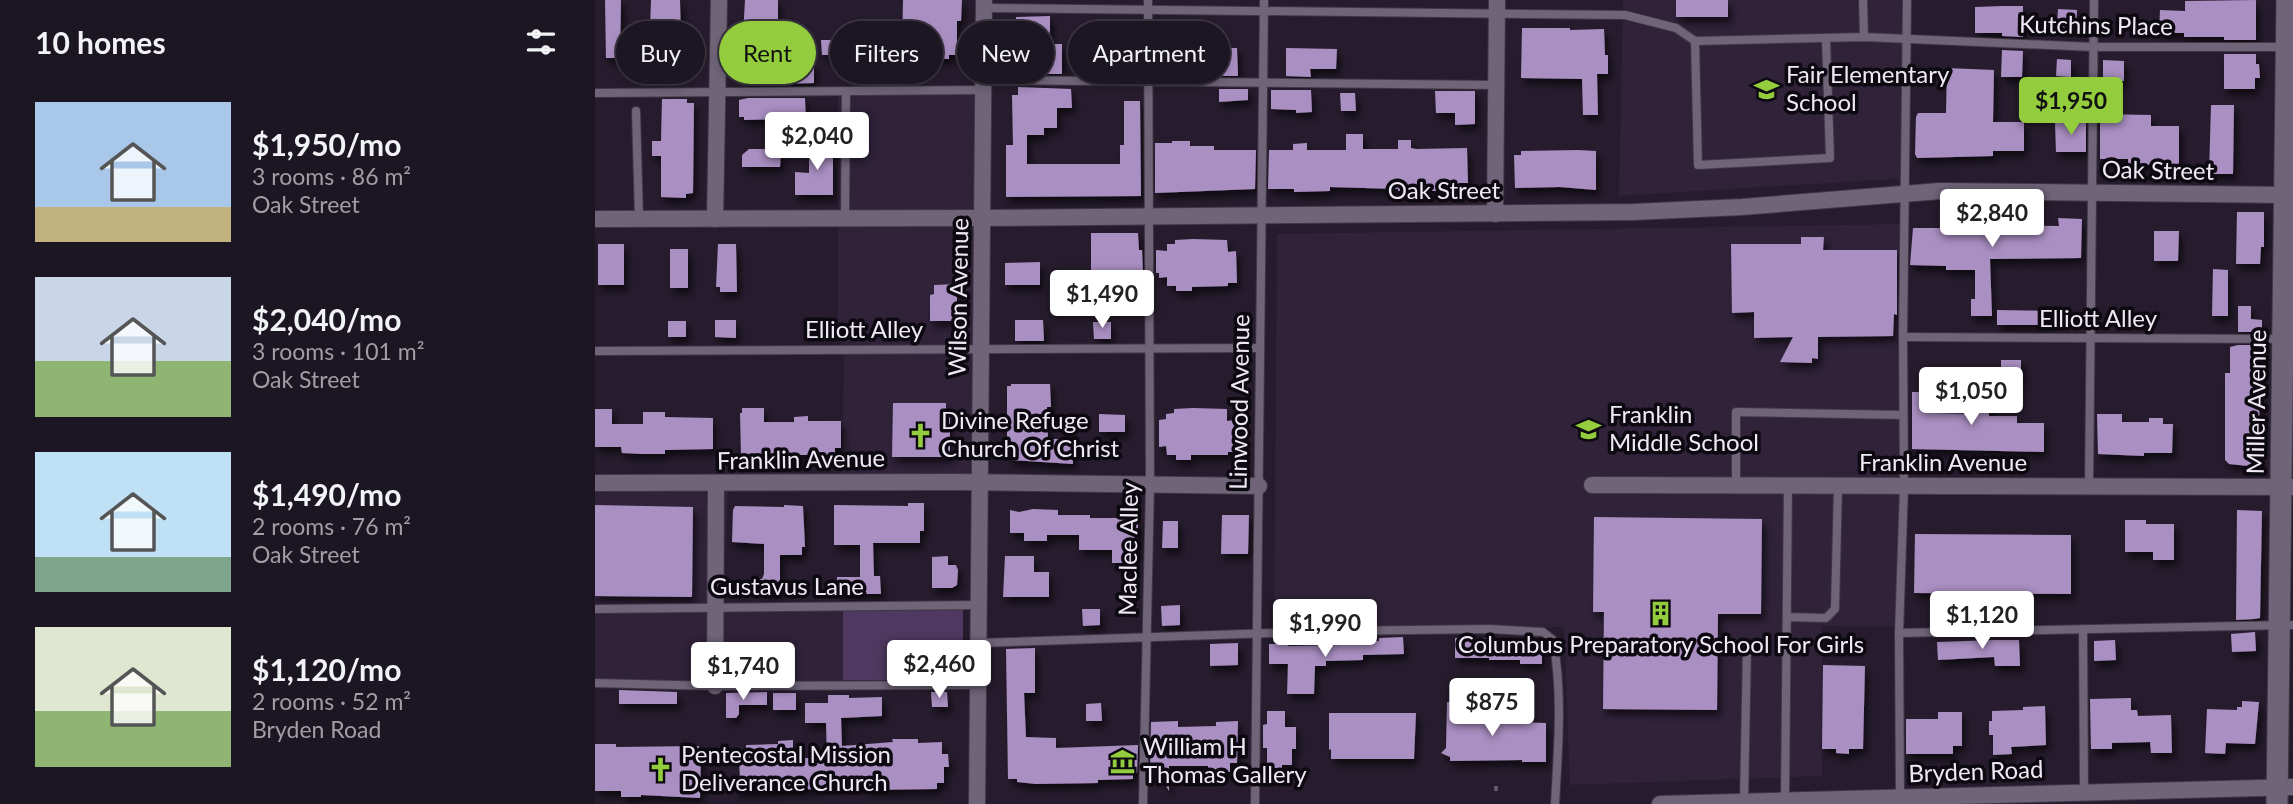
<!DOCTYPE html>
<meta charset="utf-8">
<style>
:root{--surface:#1c1522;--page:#29222f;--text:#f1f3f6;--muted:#a09fa5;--line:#3a3440;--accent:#93cd3d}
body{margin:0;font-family:Lato,sans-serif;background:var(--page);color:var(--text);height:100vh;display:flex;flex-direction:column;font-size:26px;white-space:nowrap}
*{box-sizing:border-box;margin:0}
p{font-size:23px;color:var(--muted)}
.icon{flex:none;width:38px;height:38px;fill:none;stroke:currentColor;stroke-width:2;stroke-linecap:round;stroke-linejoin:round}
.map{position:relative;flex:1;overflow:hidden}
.drawer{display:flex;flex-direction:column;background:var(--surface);width:595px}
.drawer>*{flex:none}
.guide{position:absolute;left:21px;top:21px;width:665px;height:63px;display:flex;gap:14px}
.price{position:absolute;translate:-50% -60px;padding:0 16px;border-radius:7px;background:#fff;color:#222;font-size:23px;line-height:46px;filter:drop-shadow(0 2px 4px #0008)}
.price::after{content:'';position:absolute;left:50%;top:42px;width:21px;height:16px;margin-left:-10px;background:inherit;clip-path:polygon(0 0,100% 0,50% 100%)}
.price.current{background:var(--accent);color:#111}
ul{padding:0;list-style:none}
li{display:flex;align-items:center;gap:21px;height:175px;padding:0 35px}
li span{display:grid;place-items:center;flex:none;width:196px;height:140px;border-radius:0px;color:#555}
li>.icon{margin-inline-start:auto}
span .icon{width:84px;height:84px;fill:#fffc;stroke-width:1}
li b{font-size:30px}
h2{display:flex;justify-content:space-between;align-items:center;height:84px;padding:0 35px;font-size:30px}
.chip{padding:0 24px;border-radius:32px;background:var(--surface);box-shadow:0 4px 10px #0003,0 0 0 2px var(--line);font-size:24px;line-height:63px}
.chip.current{background:var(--accent);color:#111}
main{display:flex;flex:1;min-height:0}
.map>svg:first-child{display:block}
.built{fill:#2f2239}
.green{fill:#4f3960}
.building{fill:#aa8fc2;filter:url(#shadow)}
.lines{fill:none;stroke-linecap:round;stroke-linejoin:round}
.service-casing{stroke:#403846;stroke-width:10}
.minor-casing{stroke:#403846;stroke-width:18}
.tertiary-casing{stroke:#403846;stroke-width:23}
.path{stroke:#68606f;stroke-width:3.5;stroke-dasharray:5 3.5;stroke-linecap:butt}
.service{stroke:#6f6478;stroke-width:8}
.minor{stroke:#6f6478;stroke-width:16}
.tertiary{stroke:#6f6478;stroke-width:21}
.labels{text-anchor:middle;stroke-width:7;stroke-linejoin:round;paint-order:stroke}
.street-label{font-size:24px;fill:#efe9f5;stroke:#0d0910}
.poi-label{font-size:24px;fill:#efe9f5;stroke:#0d0910;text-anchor:start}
</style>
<main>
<section class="drawer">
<h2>10 homes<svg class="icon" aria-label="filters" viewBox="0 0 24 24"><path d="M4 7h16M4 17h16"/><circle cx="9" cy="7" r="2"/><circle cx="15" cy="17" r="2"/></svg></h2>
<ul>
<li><span style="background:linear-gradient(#a9c7e8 75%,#c2b280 0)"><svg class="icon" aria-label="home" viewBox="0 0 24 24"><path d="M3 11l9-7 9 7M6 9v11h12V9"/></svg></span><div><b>$1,950/mo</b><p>3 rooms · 86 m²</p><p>Oak Street</p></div></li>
<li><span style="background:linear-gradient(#c9d6e8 60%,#8fb573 0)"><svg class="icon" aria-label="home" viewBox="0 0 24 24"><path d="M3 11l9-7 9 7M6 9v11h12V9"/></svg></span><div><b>$2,040/mo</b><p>3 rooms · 101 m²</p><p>Oak Street</p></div></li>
<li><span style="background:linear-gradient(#bfe0f5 75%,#7fa58c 0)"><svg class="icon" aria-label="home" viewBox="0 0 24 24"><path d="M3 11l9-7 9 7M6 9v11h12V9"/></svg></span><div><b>$1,490/mo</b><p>2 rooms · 76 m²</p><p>Oak Street</p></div></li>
<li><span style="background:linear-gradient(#dfe7d0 60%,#8fb573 0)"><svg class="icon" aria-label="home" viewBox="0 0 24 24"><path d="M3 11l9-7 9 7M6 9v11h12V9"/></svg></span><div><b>$1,120/mo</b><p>2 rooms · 52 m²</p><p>Bryden Road</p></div></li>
</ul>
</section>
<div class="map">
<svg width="1698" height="804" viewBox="0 0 1698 804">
<defs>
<filter id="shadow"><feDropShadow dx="3.5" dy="6" stdDeviation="3.5" flood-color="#0009"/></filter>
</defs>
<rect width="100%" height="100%" fill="#261c2d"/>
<!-- built -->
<g class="built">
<path d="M1028 0H1317L1314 178 1024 196Z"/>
<path d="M243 88 389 91 386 483 247 476 249 348 243 335Z"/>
<path d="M1311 224 1304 627 1227 626V776L975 785 969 627 679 632 682 234Z"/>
<path d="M134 478 127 606 248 609V680L0 683V480Z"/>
</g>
<!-- green -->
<path class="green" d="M248 609 368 610V680H248Z"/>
<!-- building -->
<g class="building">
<path d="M10 0H26L25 58H11Z"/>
<path d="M56 0H85L86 39H89V58H54Z"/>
<path d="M150 0H183V43H190V64H219V83L153 85V61H150V36H148Z"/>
<path d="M308 0H367L366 21H362V55H354V59L311 58V52H307Z"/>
<rect x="1081" y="0" width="52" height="17"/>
<path d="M1661 0V40H1629V37H1589V33H1564L1565 10 1590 11V1Z"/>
<path d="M1407 6H1428V37L1407 36V33H1380V7Z"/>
<path d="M1463 9 1482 10 1481 28 1462 27Z"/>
<path d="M455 16V44H467V74H423V69H421V17Z"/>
<path d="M495 21H540V42H532V67H509V42H495Z"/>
<path d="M927 28H975V30L1009 29 1010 55H1013V74H1002L1003 115H988L987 79 926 78Z"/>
<path d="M226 40H243L244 55H227Z"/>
<path d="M621 48H642L643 76H624Z"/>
<path d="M691 48 742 49 741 69H715L716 77 691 76Z"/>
<path d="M1407 50 1428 51 1427 77H1406Z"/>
<path d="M1629 54H1661V64H1664L1665 78H1660V89H1629Z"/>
<path d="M1462 59 1476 60V77L1461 76Z"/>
<path d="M1508 60 1529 61V81H1508Z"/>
<path d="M1352 68 1399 70 1398 122H1429V151H1398V156L1322 158 1320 154 1321 117 1323 113H1351Z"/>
<path d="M423 87 476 89 477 108H462V128H449V135H432V164H525V145H529V101H545L546 196 411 197V145H418L417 95H423Z"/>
<path d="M624 89H653V100L624 102Z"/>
<path d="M676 90H716L717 112 701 113V110L676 109Z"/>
<path d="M840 91H880V124L860 125V113H841Z"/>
<path d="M745 93H760L761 111H746Z"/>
<path d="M153 98H210L211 122H194V119L149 120V117H144V100Z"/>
<path d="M67 99H92V103H99L98 193 91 194V198L66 197V156H57V141H66Z"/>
<path d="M1616 105H1639L1638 174H1614Z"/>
<path d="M1505 114 1556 115V126H1584V166L1533 164V159H1505Z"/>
<path d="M1460 123H1491V152H1461Z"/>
<path d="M751 134H768V149H803V140H816V148L821 149 872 148 873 183H864V187L844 188V191H803V189L735 187V191L699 192V189H673L674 150H698V144L712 143V150H751Z"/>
<path d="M577 141H595V146H619V150H661L660 189 560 193V143H577Z"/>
<path d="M214 144H238V195H200V172L214 173Z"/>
<path d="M154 149H186L185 167H147V155Z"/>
<path d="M983 150 1001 151V190L965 187 920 188 919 155H926V151Z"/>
<path d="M1642 212H1669V247H1666L1665 264H1641Z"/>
<path d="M1463 218 1487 219 1486 258 1395 259 1397 316H1376V299H1380V270H1351V266L1315 265 1318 228H1350L1351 220 1375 221V224L1395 225 1464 226Z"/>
<path d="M1559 231H1584L1583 261H1559Z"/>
<path d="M496 233H543L544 250H547L548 273 516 274V276H513V286L500 287V276H496Z"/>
<path d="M1206 237H1229L1228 250H1302V315L1299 314 1298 336 1223 337V359L1217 358V363L1185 362 1198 337 1159 338V312L1137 313 1136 244H1206Z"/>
<path d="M598 239 632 240 633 252 641 251 642 283H633V286L597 287V291H581V286H572V277L564 278V273H561V250L572 251V244H580V240Z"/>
<rect x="3" y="244" width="26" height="41"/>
<path d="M123 244H141L142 292H125V287H121Z"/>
<rect x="75" y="249" width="18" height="39"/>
<path d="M445 262V285H410V263Z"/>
<path d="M1618 269 1633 270V316H1617Z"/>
<path d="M362 284V321H335V295L339 294V285Z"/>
<path d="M1643 306H1656V319L1667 320V332H1643Z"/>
<path d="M1402 310 1456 311 1455 325H1402Z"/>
<path d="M120 320H141V338L120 337Z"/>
<path d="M420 320H448L449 341H420Z"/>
<rect x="73" y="321" width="18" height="16"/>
<path d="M498 322H516V339H499Z"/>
<path d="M1643 345H1666L1663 467 1634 464 1630 460V373H1635V347Z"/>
<rect x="1406" y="360" width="20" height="18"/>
<path d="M416 384H455L456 407H452L453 439H478V464L416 460V455H412V386H416Z"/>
<path d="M1376 385H1394V416H1422V423H1449V452L1317 449V392H1341L1340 413 1376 414Z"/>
<path d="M298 403H351V413H355V457H297Z"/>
<path d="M147 408H169V422H199V417L213 416V421H246V448H240V455H146L145 413H147Z"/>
<path d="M598 408 632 409V421L641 420V452H633V455H596V460H581V455H572L571 446 564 447V420L571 419V414L579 413V409Z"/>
<path d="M0 409H17V424H48V412H70V417L118 418V449L70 450V454H48L27 453 26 447H0Z"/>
<path d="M504 414 530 415V432H504Z"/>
<path d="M1502 414H1527V422H1554V418H1568V424H1578L1577 453H1549V456L1503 454Z"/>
<path d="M313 503H329V531H325V543H278L279 576H285L286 594H242V577H265V545H239V505L313 506Z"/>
<path d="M0 505 98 507 97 597 0 596Z"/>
<path d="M189 505 208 506 210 547H207V555H185V592H164L165 579H167L169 574V544L137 542 138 510 140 506 189 507Z"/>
<path d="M438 509 463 510V515H495V518H543V554H534V563H517V550H484V535H452V541H429V533H415V510L424 512Z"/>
<path d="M1642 510 1667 511 1665 618 1659 619 1641 620Z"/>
<path d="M627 515H654L653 554H626Z"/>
<path d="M999 517 1167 519 1166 614H1123L1122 710 1008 709 1009 612H998Z"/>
<path d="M1530 520H1551V524H1579V560H1558V552H1530Z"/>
<path d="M568 521H583V548H567Z"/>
<path d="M1320 534 1476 535V594L1319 593Z"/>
<path d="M353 556V565H361L363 570 362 585 357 588H337V557Z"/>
<path d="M410 556H439V572H454V597H408Z"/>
<path d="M585 605V625L567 626 566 606Z"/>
<path d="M487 609H505V625L488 626Z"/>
<path d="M1660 632 1661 651 1637 652 1636 634Z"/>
<path d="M808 637 809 654 768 655V660L731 661V666H720L719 694H692L693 664H674V644H693V646L747 645V642L784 641V638Z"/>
<path d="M860 638H892V644L947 642V664H925V660H894V658H860Z"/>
<path d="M1399 640H1424L1425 666H1400L1399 657 1343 660 1342 642Z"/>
<path d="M1520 640 1521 660 1499 661V641Z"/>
<path d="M643 643V665L615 666V644Z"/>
<path d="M440 648V693H429L431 737 461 738V748L543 745 542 773H538V779L503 780V783L441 784 422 782V779H413L411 649Z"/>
<path d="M1228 665 1270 666 1268 749H1254V754L1241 753V749H1227Z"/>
<path d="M24 690 82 692V704H24Z"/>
<path d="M172 692V705H144V714L141 718H131V693Z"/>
<path d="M336 692H352L353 707H337Z"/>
<rect x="178" y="693" width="23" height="17"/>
<path d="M233 695H254V698L287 697V716L246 718 247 746 298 742 297 739H323V743L347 742V754H353L354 767H349V783H342V789L270 790V785L222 787V789L141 792 140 779H145L144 759 146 753H151V745L183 744V741L198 740V758H232L231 723H210V703H233Z"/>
<path d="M1536 698V710H1542L1543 716 1576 715 1577 753H1556L1555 742 1517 743V749H1496L1495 699Z"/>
<path d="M1647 701 1664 702 1660 744 1631 743 1630 754 1610 753 1612 709 1642 710V707H1647Z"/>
<path d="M852 702H872V707L881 709V723H908V719H921V722L951 723V762H927V760L855 761V757L846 753 851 748Z"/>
<path d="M506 703 507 721H491V704Z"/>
<path d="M1450 706 1451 745 1416 747 1417 754 1398 755V735H1394V721H1397V711L1428 710V707Z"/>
<path d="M672 711H690V727H701V749H697V765H687V768H672V748H668V725L672 724Z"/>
<path d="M1343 712H1367V746H1358V754H1311V719H1343Z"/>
<path d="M734 713H821L819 759H736V749L734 750Z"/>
<path d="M583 721V727L621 726V722L643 721 642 763H635V772H613V766H574V791L563 772H555L556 722Z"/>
<path d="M0 744H21V747L104 746V752L106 751 105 798 46 795V797H26V791H0Z"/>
</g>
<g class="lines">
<defs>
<g id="service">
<path d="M1268 0 1269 37"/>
<path d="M389 8 1030 15 1081 28 1100 41 1269 37 1498 47H1689"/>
<path d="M1100 41 1103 165 1235 158 1231 39"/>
<path d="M389 80 901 85"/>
<path d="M0 93 389 90"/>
<path d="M41 111 44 219"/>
<path d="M250 218 251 92"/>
<path d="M1308 337 1688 339"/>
<path d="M0 351 665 348"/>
<path d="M1141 485V412L1308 415"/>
<path d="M1494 487 1499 0"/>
<path d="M0 609 383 605"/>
<path d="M1192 617 1231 618 1240 609 1243 486"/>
<path d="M1488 629 1489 792"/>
<path d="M1304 633 1698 625"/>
<path d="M383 643 738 631 894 629 948 632 958 640C968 694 963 749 960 804"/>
<path d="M0 683 120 686 383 685"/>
<path d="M1305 798 1304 633 1309 486 1308 337 1312 0"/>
<path d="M1190 800 1193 485"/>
<path d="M1149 801 1152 647"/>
<path d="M548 804 555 485 553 0"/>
<path d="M660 804 669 0"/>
</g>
<g id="minor">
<path d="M900 214 902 0"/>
<path d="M0 219 388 218 1038 212 1147 207 1345 191 1698 195"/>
<path d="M120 219 124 0"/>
<path d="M0 483 360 482 664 486"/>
<path d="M997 485 1698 487"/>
<path d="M120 686 121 484"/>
<path d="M382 804 389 0"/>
<path d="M1065 804 1698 787"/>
</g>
<path id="tertiary" d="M1682 804 1692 0"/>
</defs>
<!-- service casing -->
<use href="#service" class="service-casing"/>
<!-- minor casing -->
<use href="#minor" class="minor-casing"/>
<!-- tertiary casing -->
<use href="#tertiary" class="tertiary-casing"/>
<!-- path -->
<g class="path">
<path d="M1443 770V773"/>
<path d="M1404 775V772"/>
<path d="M901 786V791"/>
</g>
<!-- service -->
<use href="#service" class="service"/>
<!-- minor -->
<use href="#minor" class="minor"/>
<!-- tertiary -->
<use href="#tertiary" class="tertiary"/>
</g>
<!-- icons -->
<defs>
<symbol id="school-bare" viewBox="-9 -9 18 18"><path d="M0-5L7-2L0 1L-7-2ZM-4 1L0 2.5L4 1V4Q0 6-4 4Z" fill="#93cd3d" stroke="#0d0910" stroke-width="2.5" paint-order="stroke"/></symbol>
<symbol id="church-bare" viewBox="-9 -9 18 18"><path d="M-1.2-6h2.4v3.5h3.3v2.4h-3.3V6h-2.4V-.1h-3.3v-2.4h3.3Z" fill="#93cd3d" stroke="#0d0910" stroke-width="2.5" paint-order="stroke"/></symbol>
<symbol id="building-bare" viewBox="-9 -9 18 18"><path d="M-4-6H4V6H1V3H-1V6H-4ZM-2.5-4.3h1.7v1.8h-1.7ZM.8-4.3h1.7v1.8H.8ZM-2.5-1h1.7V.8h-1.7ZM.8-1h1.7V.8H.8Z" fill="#93cd3d" stroke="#0d0910" stroke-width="2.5" paint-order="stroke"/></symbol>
<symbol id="museum-bare" viewBox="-9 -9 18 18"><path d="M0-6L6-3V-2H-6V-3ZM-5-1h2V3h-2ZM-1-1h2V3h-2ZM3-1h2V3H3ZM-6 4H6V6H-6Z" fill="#93cd3d" stroke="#0d0910" stroke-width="2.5" paint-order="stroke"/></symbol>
</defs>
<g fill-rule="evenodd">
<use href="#school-bare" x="1154" y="72" width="35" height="35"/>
<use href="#school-bare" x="976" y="412" width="35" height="35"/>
<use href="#church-bare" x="308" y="418" width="35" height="35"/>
<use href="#building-bare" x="1048" y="596" width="35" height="35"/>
<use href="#museum-bare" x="510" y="744" width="35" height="35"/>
<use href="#church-bare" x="48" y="752" width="35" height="35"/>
</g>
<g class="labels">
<!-- street labels -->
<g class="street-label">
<text transform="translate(1501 26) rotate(1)" y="8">Kutchins Place</text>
<text transform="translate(1563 171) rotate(1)" y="8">Oak Street</text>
<text x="849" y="199">Oak Street</text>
<text transform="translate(364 297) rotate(-89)" y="8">Wilson Avenue</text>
<text x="1503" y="327">Elliott Alley</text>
<text x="269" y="338">Elliott Alley</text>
<text transform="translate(645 402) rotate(-89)" y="8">Linwood Avenue</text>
<text transform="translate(1662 402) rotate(-89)" y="8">Miller Avenue</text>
<text transform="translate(206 460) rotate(-1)" y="8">Franklin Avenue</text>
<text x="1348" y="471">Franklin Avenue</text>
<text transform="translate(534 549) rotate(-89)" y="8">Maclee Alley</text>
<text x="192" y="595">Gustavus Lane</text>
<text transform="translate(1381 772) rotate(-2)" y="8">Bryden Road</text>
</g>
<!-- poi labels -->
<g class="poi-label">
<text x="1191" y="83">Fair Elementary<tspan x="1191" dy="28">School</tspan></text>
<text x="1014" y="423">Franklin<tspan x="1014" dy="28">Middle School</tspan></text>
<text x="346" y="429">Divine Refuge<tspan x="346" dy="28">Church Of Christ</tspan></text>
<text x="1066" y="653" text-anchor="middle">Columbus Preparatory School For Girls</text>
<text x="548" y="755">William H<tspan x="548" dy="28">Thomas Gallery</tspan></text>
<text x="86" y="763">Pentecostal Mission<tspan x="86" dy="28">Deliverance Church</tspan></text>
</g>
</g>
</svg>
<b class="price current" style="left:1476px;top:137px">$1,950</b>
<b class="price" style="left:222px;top:172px">$2,040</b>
<b class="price" style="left:1397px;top:249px">$2,840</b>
<b class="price" style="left:507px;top:330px">$1,490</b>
<b class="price" style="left:1376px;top:427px">$1,050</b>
<b class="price" style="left:1387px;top:651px">$1,120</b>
<b class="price" style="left:730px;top:659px">$1,990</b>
<b class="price" style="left:344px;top:700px">$2,460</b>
<b class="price" style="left:148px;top:702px">$1,740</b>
<b class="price" style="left:897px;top:738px">$875</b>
<div class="guide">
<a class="chip">Buy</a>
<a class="chip current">Rent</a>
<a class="chip">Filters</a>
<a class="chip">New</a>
<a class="chip">Apartment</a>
</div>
</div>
</main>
